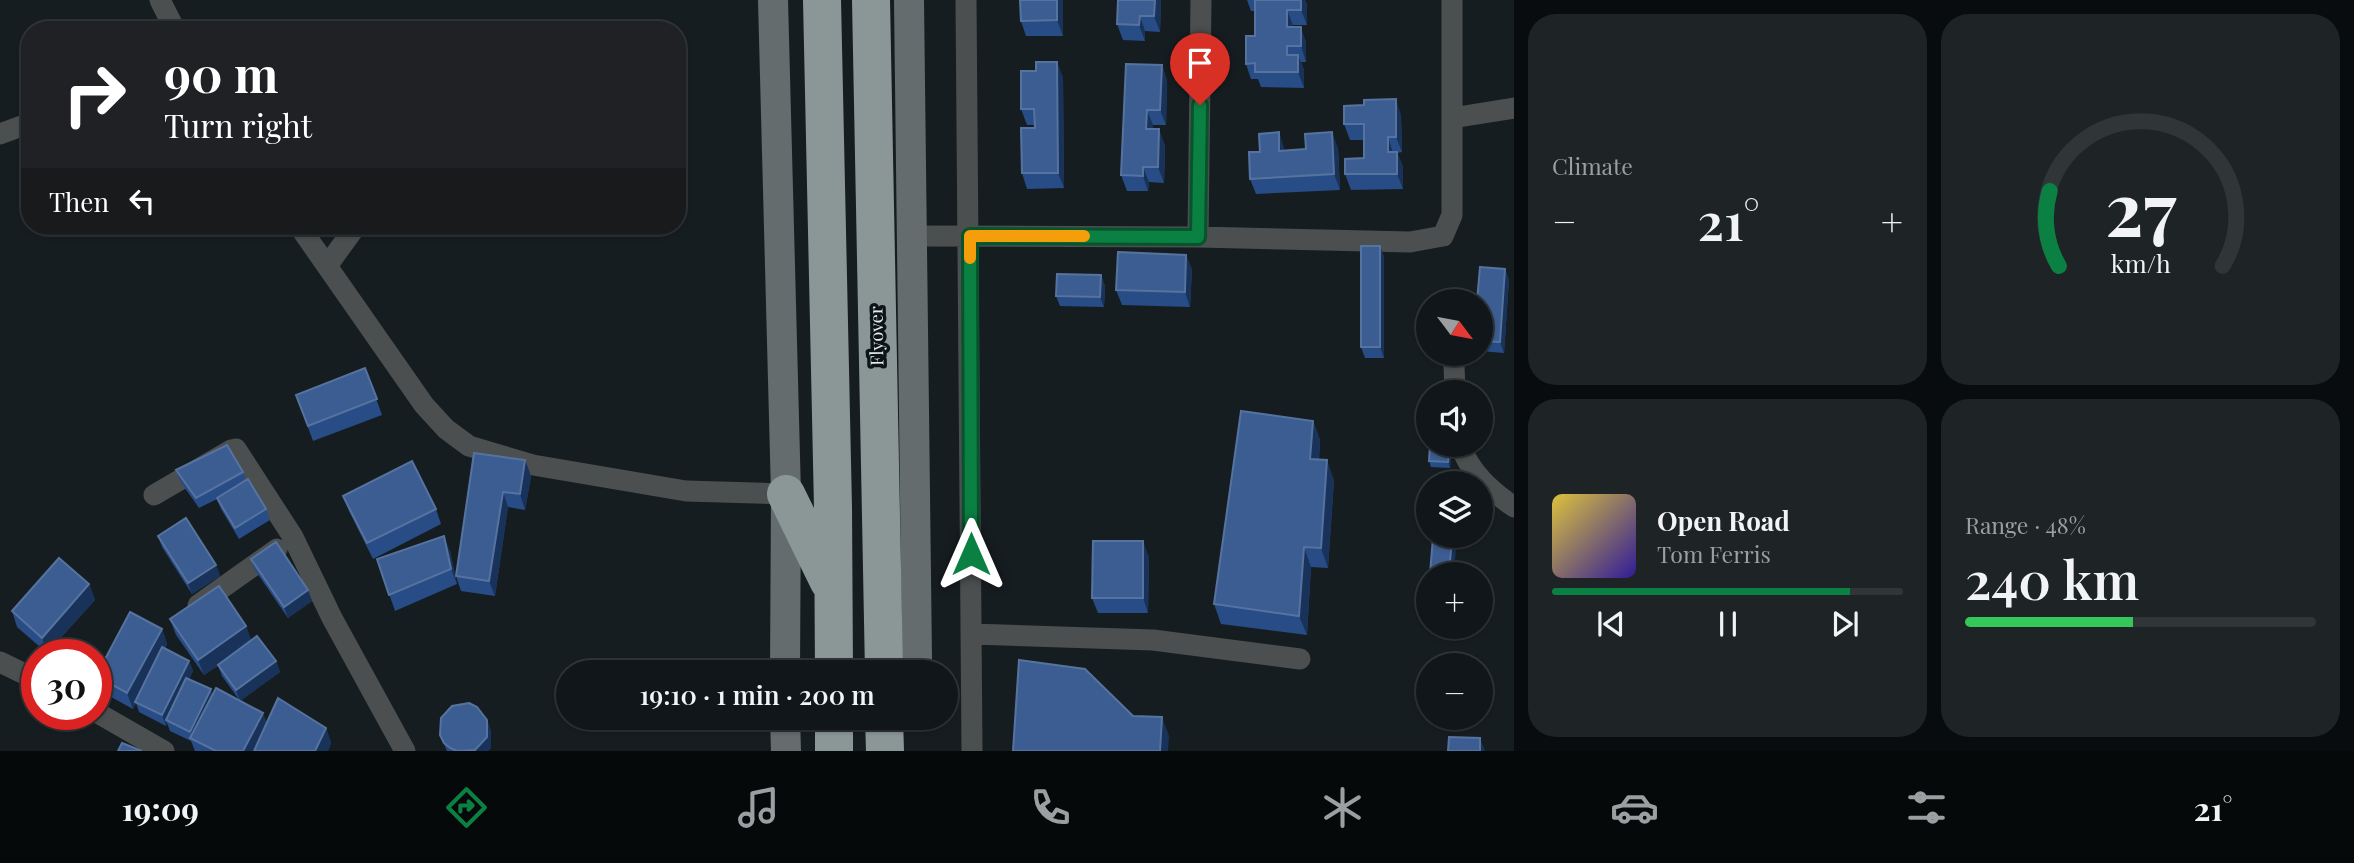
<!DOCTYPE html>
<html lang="en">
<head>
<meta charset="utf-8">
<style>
	:root { --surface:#101619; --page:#1e2326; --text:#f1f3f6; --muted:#9c9fa2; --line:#303538; --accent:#0b8043 }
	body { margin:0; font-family:"Playfair Display",serif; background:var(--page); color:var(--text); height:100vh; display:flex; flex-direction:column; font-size:26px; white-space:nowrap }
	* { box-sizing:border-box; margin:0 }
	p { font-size:23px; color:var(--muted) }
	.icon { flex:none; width:38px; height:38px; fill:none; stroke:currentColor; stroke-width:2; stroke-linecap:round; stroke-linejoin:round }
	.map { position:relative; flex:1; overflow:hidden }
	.sheet { display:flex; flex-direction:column; gap:14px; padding:14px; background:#090c0e; width:840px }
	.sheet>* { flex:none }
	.guide { position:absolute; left:21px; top:21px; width:665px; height:214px; border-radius:28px; box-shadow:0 2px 5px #0004,0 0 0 2px var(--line); background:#202124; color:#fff; overflow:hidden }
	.needle { width:46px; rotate:122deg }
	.buttons { position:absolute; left:1416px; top:289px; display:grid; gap:14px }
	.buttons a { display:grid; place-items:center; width:77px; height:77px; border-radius:50%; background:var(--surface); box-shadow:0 2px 5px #0004,0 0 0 2px var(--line); font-size:35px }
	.speed { position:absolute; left:21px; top:639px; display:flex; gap:14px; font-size:35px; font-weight:700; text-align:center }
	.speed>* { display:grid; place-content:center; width:91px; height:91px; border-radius:50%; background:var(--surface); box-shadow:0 2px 5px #0004,0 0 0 2px var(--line); line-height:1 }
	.speed .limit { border:10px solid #d22; background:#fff; color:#111 }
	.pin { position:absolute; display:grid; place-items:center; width:60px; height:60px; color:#fff; margin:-72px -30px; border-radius:50% 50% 50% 0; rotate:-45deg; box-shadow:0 0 7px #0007 }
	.pin .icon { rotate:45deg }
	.me { position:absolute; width:77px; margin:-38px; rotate:0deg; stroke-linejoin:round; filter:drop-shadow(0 0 5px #0008) }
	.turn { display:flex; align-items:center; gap:24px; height:147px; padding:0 28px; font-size:32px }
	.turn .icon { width:91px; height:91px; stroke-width:2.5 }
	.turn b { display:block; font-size:49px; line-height:60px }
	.then { display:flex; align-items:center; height:66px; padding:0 28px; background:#0003; gap:14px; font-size:26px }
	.big { font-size:52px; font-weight:600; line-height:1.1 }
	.sheet .card { flex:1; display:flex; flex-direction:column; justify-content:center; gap:10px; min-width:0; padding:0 24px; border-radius:28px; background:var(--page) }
	.sheet .dial { align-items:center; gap:0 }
	.dial svg { height:182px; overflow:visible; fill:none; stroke:var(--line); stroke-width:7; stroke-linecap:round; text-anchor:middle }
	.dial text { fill:var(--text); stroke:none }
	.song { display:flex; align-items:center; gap:21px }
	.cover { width:84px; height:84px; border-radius:10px; background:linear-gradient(135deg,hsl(50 70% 55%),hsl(250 70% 35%)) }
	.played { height:7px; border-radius:4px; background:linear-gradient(90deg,var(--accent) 85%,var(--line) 85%) }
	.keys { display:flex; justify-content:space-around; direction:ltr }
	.heat { display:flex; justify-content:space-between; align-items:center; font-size:38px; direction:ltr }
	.charge { height:10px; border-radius:5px; background:linear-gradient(90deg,#34c759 48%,var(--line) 0) }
	.sheet .tiles { flex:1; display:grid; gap:14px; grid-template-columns:repeat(2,1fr) }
	.trip { position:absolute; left:556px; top:660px; width:402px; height:70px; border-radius:35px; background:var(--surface); box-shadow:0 2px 5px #0004,0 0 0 2px var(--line); font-weight:600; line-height:70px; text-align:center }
	.menu { display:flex; height:112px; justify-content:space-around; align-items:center; background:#06090a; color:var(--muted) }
	.menu .icon { width:49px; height:49px }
	.menu .selected { color:var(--accent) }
	.menu b { font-size:32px; color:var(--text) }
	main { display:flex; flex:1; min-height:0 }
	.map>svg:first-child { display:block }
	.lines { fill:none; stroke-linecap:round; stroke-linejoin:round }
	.street { stroke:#4b4f50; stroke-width:21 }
	.secondary { stroke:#656c6d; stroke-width:30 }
	.highway { stroke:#8b9797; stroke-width:38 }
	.wall { fill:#274c86 }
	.shaded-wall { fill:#183259 }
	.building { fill:#3c5d91; stroke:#5673a0; stroke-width:2 }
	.route-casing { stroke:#07532c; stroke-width:18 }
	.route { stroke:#0b8043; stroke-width:12 }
	.slow { stroke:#f59e0b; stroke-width:12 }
	.labels { text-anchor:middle; stroke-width:7; stroke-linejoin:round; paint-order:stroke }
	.street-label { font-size:18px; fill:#e6ebee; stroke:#0d1418 }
</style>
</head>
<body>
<main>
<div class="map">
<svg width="1514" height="751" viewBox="0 0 1514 751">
	<rect width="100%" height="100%" fill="#161d21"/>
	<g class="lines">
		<path class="street" d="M160 0 175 30
			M966 0 972 751
			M1452 118 1514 108
			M0 134 30 123
			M299 226 424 405 446 429 469 446 533 465 686 491 786 494
			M912 236 1198 237 1410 242 1443 236 1452 215V0
			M1198 237 1201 0
			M327 266 356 226
			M1454 365 1455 392
			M1460 444C1469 472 1491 491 1514 507
			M154 495 231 450 236 449 293 537 332 618 405 751
			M198 605 277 549
			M971 634 1153 640 1300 659
			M0 662 37 680
			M96 712 164 751"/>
		<path class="secondary" d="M773 0 786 494 785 672
			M909 0 917 659 912 672
			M785 718 786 751"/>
		<path class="highway" d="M822 0 833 508 834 672
			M871 0 884 672
			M786 494 829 582
			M884 718 885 751
			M834 751V718"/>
	</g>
	<path class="wall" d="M1020 0H1063V36H1026L1021 21Z
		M1118 0H1161L1160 32 1145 31V41L1123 40 1117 24Z
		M1247 0H1305L1307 5V25H1293V27L1306 42V62H1301L1304 70V88L1261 87 1258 79H1251L1246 64 1255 36V11H1251Z
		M1162 65 1167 81 1166 125H1153L1152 129 1165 145 1164 183 1149 182 1148 191H1127L1121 175Z
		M1063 77 1064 188 1027 189 1022 173 1035 128V125H1027L1021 109Z
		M1401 115 1402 152 1397 153 1403 167V189L1351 190 1345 174 1364 158V140H1350L1344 124Z
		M1279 132 1284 150 1338 148 1340 190 1256 194 1250 179 1260 152Z
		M1380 246 1384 257V358H1365L1361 347Z
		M1186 255 1192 270 1190 307 1122 305 1116 290Z
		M1505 269 1509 280 1504 353 1480 351V301Z
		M1101 275 1105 286 1104 307 1060 306 1056 296Z
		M365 368 382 415 313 441 296 395Z
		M1313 421 1320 440 1319 460 1334 480 1328 568 1311 567 1307 635 1221 624 1214 604Z
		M1430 444H1452L1450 468 1431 467 1429 461Z
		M474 453 525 460 531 476 525 510 508 507 495 596 461 591 456 576Z
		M176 470 243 472 246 481 266 509 270 520 239 539 221 509 217 499 199 508 180 481Z
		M343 496 436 509 441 524 373 559 349 511Z
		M158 536 216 565 220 576 192 594 162 547Z
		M450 551 457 584 395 611 377 559Z
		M1149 557 1148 613H1098L1092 598Z
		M251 559 312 601 288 618 255 570Z
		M89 584 95 600 47 653 17 627 12 611Z
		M170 619 246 626 251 640 276 661 280 672 240 701 222 676 218 665H219L204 675 176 635Z
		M162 629 167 644 165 649 189 661 193 671 189 679 213 695 267 723 326 728 331 743 328 751H195L191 741 170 731 167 723 166 726 139 712 136 703 133 709 102 692 96 676Z
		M487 720 491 731V748L488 751H447L440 735Z"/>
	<path class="shaded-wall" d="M1057 0H1063V36L1057 20Z
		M1155 0H1161L1160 32 1154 16Z
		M1301 0H1305L1307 5V25L1301 10Z
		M1287 10 1293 25V42L1287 27Z
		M1140 16 1145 31V41L1139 25Z
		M1301 27 1306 42V62L1301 46Z
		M1298 55 1304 70V88L1298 72Z
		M1057 62 1063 77 1064 188 1058 173Z
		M1162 65 1167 81 1166 125 1160 110Z
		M1396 99 1401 115 1402 152 1396 137Z
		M1147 110 1153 125 1152 144 1146 129Z
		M1159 129 1165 145 1164 183 1158 167Z
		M1279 132 1284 148 1285 166 1279 151Z
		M1332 132 1338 148 1340 190 1334 174Z
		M1388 137 1393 153 1388 152Z
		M1397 152 1403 167V189L1397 174Z
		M1143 167 1149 182 1148 191 1143 176Z
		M1380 246 1384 257V358L1380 347Z
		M1186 255 1192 270 1190 307 1185 292Z
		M1505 269 1509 280 1504 353 1500 342Z
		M1101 275 1105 286 1104 307 1100 297Z
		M1313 421 1320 440 1317 479 1310 459Z
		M1450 444H1452L1450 468 1448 462Z
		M525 460 531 476 525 510 520 494Z
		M1327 460 1334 480 1328 568 1321 548Z
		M503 492 508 507 495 596 489 581Z
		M444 536 450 551 457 584 451 569Z
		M1452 538 1456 549 1454 574H1449Z
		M1143 541 1149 557 1148 613 1143 598Z
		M1304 547 1311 567 1307 635 1299 616Z
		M216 565 220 576 192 594 188 583Z
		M89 584 95 600 47 653 42 638Z
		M308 590 312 601 288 618 284 607Z
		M246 626 252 642 204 675 198 660Z
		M162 629 167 644 133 709 127 693Z
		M189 661 193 671 168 721 166 720 167 723 166 726 162 715Z
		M276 661 280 672 240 701 236 690Z
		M211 689 214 699 193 739 190 732Z
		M263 713 269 728 257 751H243Z
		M1162 717 1169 736 1168 751H1160Z
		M487 720 491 731V748L488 751H476L475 750Z
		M326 728 331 743 328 751H315Z
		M1480 738 1485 751H1480Z"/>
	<path class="building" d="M1020 0H1057V20L1021 21Z
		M1118 0H1155L1154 16H1140L1139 25 1117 24Z
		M1255 0H1301V10H1287V27H1301V46H1287V55H1298V72H1255V63L1246 64V36H1255Z
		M1036 62H1057L1058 173H1022L1021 128H1035L1034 109H1021V71H1036Z
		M1126 64 1162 65 1160 110H1147L1146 129H1159L1158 167H1143V176L1121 175Z
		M1396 99V137H1388V152H1397V174H1345V159L1364 158V124H1344V106L1364 105V100Z
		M1279 132V151L1306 149 1305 134 1332 132 1334 174 1250 179 1249 152H1260L1259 134Z
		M1361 246H1380V347H1361Z
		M1118 252 1186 255 1185 292 1116 290Z
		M1480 267 1505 269 1500 342 1480 341V301H1477Z
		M1057 274 1101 275 1100 297 1056 296Z
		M365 368 377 399 308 426 296 395Z
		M1241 411 1313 421 1310 459 1327 460 1321 548 1304 547 1299 616 1214 604Z
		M1430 444H1450L1448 462 1429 461Z
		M227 445 243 472 196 498 176 470Z
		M474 453 525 460 520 494 503 492 489 581 456 576Z
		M412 461 436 509 367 543 343 496Z
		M248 479 266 509 235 528 217 498Z
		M186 518 216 565 188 583 158 536Z
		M444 536 451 569 389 595 377 559Z
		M1433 537 1452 538 1449 574H1430Z
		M1093 541H1143V598H1092Z
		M276 542 308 590 284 607 251 559Z
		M59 558 89 584 42 638 12 611Z
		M219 586 246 626 198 660 170 619Z
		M130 612 162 629 127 693 96 676Z
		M257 636 276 661 236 690 218 665Z
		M162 647 189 661 162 715 135 702Z
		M1019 660 1085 669 1133 716 1162 717 1160 751H1013Z
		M186 678 211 689 190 732 166 720Z
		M216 688 263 713 243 751H216L190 738Z
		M278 698 326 728 315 751H254Z
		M469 703 477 707 487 720V737L475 750 457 751 450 748 444 743 440 735 441 718 452 706Z
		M1449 737 1480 738V751H1448Z
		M122 743 142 751H118Z"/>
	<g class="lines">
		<g class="route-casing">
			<path id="route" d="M971 554 970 236 1198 237 1200 105"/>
		</g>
		<use href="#route" class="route"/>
		<path class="slow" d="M970 258V236H1084"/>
	</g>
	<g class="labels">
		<g class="street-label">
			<text transform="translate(877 336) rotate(-91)" y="6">Flyover</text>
		</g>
	</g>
</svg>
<div class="buttons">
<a><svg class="needle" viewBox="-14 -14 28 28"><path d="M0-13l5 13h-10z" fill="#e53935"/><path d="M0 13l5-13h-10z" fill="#9c9fa2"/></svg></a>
<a><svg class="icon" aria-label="sound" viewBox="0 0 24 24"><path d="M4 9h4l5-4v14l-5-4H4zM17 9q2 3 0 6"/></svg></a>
<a><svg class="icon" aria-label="layers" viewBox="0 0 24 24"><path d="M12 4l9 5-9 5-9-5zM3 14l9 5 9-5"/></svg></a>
<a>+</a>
<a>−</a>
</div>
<div class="speed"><div class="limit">30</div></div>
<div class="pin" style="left:1200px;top:105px;background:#d93025"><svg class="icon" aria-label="arrive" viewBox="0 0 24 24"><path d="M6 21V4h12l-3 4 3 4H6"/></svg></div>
<svg class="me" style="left:971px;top:554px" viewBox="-20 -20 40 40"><path d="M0-17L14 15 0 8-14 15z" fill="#0b8043" stroke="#fff" stroke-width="4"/></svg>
<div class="trip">19:10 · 1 min · 200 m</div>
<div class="guide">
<div class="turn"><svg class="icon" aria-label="right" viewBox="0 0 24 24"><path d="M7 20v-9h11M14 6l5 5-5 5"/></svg><div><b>90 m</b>Turn right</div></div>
<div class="then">Then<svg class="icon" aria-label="left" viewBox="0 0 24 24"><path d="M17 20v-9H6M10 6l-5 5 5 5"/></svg></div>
</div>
</div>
<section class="sheet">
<div class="tiles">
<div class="card"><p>Climate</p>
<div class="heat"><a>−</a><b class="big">21°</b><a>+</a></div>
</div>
<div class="card dial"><svg viewBox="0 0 100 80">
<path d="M14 69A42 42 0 1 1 86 69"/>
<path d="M14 69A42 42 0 0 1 10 36" stroke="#0b8043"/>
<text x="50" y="56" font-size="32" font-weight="700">27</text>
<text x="50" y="72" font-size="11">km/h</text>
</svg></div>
<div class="card">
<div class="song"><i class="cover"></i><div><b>Open Road</b><p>Tom Ferris</p></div></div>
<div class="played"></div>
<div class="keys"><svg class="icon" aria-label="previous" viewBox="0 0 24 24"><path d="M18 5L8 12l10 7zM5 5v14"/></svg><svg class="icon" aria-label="pause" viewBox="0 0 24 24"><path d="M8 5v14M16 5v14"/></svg><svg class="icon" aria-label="next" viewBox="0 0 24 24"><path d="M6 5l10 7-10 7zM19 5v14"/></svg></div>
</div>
<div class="card"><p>Range · 48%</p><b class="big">240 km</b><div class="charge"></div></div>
</div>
</section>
</main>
<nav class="menu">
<b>19:09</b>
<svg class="icon selected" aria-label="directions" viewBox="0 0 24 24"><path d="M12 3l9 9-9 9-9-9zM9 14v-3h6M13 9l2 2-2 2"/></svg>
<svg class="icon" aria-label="music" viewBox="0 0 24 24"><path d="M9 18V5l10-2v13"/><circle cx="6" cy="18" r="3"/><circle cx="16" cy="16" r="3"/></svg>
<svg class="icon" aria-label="phone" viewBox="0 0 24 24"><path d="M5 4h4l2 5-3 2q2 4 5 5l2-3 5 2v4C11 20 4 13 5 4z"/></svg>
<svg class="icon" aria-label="climate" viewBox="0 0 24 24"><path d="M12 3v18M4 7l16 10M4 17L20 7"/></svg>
<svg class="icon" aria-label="car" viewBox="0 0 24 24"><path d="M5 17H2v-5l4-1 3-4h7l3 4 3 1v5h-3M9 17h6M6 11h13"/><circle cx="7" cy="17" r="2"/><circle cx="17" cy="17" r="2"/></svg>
<svg class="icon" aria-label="filters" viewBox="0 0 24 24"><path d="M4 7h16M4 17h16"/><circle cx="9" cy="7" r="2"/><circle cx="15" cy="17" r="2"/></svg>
<b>21°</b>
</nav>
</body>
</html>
